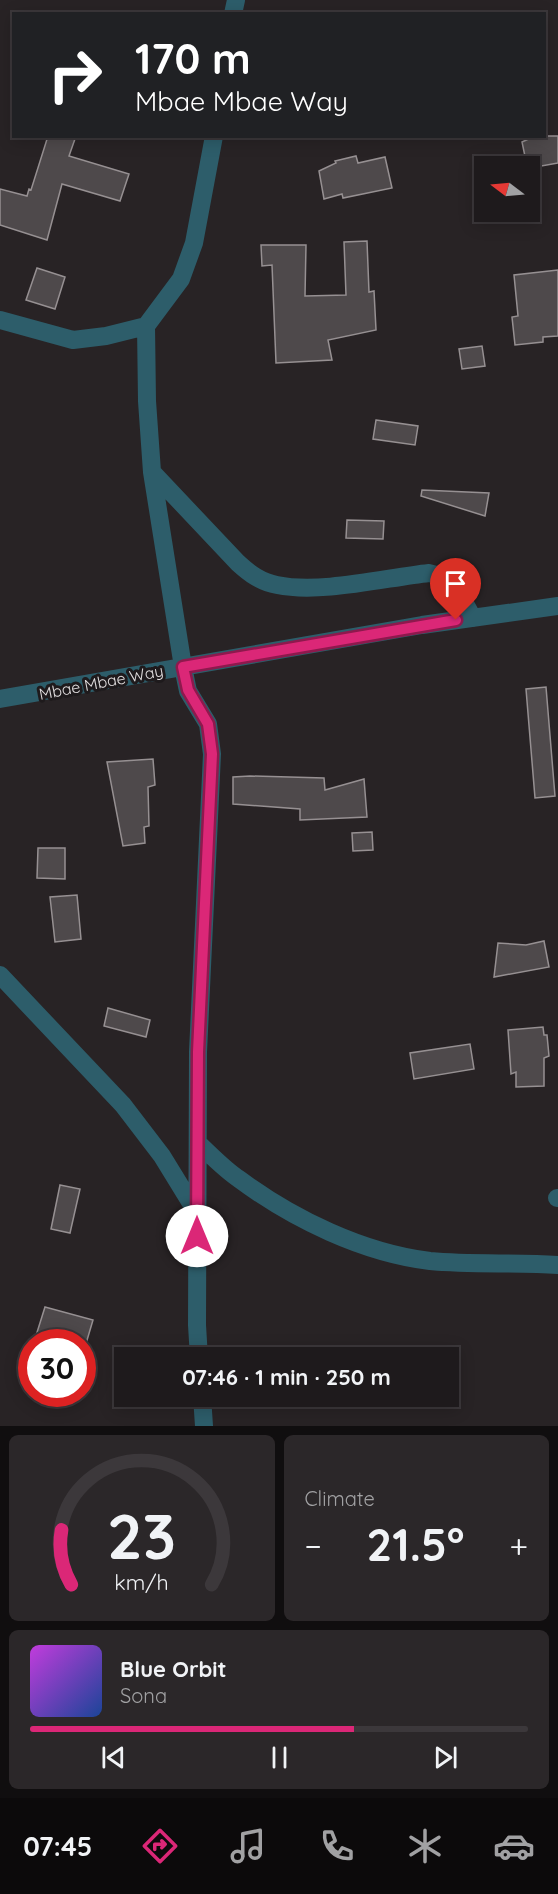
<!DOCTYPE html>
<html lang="en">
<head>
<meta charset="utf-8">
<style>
	:root { --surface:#1e1a1c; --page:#2b2729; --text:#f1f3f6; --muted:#a1a1a3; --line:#3c383b; --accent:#db2777 }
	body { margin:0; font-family:Quicksand,sans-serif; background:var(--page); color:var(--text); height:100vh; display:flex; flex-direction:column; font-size:22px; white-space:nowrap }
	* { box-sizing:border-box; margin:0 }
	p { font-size:20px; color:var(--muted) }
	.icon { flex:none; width:33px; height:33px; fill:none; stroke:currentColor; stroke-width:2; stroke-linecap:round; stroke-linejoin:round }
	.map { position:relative; height:1426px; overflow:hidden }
	.details { display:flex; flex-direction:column; gap:9px; padding:9px; background:#100e0f; flex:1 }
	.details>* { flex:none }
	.guide { position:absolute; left:12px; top:12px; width:534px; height:126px; border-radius:0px; box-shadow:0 3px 15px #0003,0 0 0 2px var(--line); background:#202124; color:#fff; overflow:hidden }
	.needle { width:39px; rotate:286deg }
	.buttons { position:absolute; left:474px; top:156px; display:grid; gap:12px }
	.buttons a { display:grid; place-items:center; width:66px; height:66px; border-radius:0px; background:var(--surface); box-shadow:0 3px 15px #0003,0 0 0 2px var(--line); font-size:30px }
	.speed { position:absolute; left:18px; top:1329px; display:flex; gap:12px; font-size:30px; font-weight:700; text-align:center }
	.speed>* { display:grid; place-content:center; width:78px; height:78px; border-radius:50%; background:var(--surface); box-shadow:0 3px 15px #0003,0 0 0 2px var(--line); line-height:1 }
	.speed .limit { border:9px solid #d22; background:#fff; color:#111 }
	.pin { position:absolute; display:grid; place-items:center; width:51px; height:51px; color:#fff; margin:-62px -26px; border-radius:50% 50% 50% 0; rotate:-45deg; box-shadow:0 0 6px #0007 }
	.pin .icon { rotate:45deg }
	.me { position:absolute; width:66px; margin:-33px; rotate:0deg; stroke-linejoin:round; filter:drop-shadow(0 0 4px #0008) }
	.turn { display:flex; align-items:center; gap:21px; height:126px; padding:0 24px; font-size:27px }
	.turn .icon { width:78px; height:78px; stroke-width:2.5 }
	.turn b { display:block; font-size:42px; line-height:51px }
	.big { font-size:45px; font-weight:800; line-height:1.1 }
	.details .card { flex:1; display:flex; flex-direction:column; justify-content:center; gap:9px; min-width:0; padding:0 21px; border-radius:9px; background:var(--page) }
	.details .dial { align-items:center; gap:0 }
	.dial svg { height:156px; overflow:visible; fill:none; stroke:var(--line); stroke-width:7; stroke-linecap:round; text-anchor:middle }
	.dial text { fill:var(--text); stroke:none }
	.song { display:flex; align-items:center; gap:18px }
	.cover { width:72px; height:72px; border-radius:9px; background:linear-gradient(135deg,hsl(290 70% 55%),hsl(220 70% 35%)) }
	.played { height:6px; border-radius:3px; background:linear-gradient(90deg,var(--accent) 65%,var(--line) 65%) }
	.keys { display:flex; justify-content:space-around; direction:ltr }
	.heat { display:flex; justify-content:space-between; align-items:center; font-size:33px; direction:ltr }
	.details .tiles { flex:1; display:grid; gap:9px; grid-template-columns:1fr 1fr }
	.card:last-child { grid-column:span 2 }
	.trip { position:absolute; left:114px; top:1347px; width:345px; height:60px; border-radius:0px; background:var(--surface); box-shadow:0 3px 15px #0003,0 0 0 2px var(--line); font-weight:800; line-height:60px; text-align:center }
	.tabs { display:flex; height:96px; justify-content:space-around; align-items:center; background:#0c0a0b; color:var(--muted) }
	.tabs .icon { width:42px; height:42px }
	.tabs .current { color:var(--accent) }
	.tabs b { font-size:27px; color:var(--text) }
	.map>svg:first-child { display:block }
	.building { fill:#4e494b; stroke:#969092; stroke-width:1.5 }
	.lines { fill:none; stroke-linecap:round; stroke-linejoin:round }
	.minor { stroke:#2d5d6a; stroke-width:18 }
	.route-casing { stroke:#8e194d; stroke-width:15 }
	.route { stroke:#db2777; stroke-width:10 }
	.labels { text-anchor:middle; stroke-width:6; stroke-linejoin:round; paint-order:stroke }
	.street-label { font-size:16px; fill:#e2dfe0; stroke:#1e1a1c }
</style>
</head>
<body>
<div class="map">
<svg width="558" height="1426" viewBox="0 0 558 1426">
	<rect width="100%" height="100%" fill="#282325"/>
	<path class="building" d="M48 136H76L69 156 129 174 120 201 62 184 47 240 0 225V189L27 196 29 189 31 190Z
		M535 136H558V163L530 168 527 166 522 142Z
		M356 156 358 163 385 157 392 188 343 198 342 194 324 199 319 171 336 163 335 161Z
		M367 241 369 292 374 291 376 330 328 340 332 360 276 363 272 265 262 266 261 245H306L305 296 346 295 344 242Z
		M37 268 65 277 55 309 26 300Z
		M558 270V336L543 337V342L515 345 512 317 518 316 514 275Z
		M482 346 485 366 462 369 459 349Z
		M376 420 418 426 415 445 373 439Z
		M422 490 489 493 485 516 421 496Z
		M347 520 384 521 383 539 346 538Z
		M546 687 555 796 535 798 526 689Z
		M153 759 155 785 148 787 149 826 144 827 145 843 123 846 107 762Z
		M250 776 324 778 325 790 364 779 367 817 300 820V809L233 804V777Z
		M372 832 373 850 353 851 352 833Z
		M38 848H65V879L37 878Z
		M77 895 81 939 55 942 50 897Z
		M544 941 549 967 494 977 498 943 526 945Z
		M108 1008 150 1020 146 1037 104 1026Z
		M543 1027 544 1035H547L549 1056 544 1058V1086L516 1087V1072L511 1074 508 1030Z
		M470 1044 474 1069 414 1079 410 1053Z
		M60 1185 80 1189 70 1233 51 1229Z
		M45 1307 93 1320 85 1347H82V1342H34Z"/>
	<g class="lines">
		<path class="minor" d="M233 14 236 0
			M0 320 73 340 106 336 146 326
			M152 472 238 563C250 574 261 582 277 585 320 594 384 578 429 573 456 578 460 596 473 618
			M0 699 422 625 558 606
			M0 975 123 1105 162 1156 197 1213
			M198 1143C211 1155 224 1169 239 1179 293 1219 363 1253 430 1261 472 1265 516 1262 558 1265
			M557 1198H558
			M199 1358 197 1325 198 1052 212 754 208 724 188 691 183 667 152 472 147 401 146 326 181 279 194 243 214 136
			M202 1396 204 1426"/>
	</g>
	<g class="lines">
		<g class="route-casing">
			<path id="route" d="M197 1236 198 1052 212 754 208 724 188 690 183 667 456 620"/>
		</g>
		<use href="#route" class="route"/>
	</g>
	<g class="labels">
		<g class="street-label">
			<text transform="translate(101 682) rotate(-11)" y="6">Mbae Mbae Way</text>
		</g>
	</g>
</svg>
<div class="buttons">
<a><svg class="needle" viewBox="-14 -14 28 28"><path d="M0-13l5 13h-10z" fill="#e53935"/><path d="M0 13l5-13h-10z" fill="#a1a1a3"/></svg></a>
</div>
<div class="speed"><div class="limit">30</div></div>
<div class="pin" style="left:456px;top:620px;background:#d93025"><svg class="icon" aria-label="arrive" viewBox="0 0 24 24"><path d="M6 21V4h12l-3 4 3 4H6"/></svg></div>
<svg class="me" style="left:197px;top:1236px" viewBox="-20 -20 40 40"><circle r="19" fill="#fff"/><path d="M0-13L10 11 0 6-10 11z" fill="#db2777"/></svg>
<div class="trip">07:46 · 1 min · 250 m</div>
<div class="guide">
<div class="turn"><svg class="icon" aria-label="right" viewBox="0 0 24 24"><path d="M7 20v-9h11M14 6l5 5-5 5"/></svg><div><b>170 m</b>Mbae Mbae Way</div></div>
</div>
</div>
<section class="details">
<div class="tiles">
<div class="card dial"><svg viewBox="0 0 100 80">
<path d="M14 69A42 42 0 1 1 86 69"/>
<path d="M14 69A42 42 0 0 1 9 41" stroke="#db2777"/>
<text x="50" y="56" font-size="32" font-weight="700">23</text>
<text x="50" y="72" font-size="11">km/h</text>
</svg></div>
<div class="card"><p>Climate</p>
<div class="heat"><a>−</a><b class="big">21.5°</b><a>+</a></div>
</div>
<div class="card">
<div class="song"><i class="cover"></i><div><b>Blue Orbit</b><p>Sona</p></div></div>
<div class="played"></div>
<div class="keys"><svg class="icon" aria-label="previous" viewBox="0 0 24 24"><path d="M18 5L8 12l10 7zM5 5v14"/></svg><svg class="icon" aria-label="pause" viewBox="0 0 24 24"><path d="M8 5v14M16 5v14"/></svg><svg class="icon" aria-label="next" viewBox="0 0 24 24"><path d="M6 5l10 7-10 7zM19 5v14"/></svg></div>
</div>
</div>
</section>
<nav class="tabs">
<b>07:45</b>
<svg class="icon current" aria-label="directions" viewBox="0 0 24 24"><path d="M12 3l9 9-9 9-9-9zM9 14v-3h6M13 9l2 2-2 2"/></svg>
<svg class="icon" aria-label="music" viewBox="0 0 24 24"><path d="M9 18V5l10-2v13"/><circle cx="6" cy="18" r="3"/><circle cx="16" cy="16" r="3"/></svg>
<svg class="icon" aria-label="phone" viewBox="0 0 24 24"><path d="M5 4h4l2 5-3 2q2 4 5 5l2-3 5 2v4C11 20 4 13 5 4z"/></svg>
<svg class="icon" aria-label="climate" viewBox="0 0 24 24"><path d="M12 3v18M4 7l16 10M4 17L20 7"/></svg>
<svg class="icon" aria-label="car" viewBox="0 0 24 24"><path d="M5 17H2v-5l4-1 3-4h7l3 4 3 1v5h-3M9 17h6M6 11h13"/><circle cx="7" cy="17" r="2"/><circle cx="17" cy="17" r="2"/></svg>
</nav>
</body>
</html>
